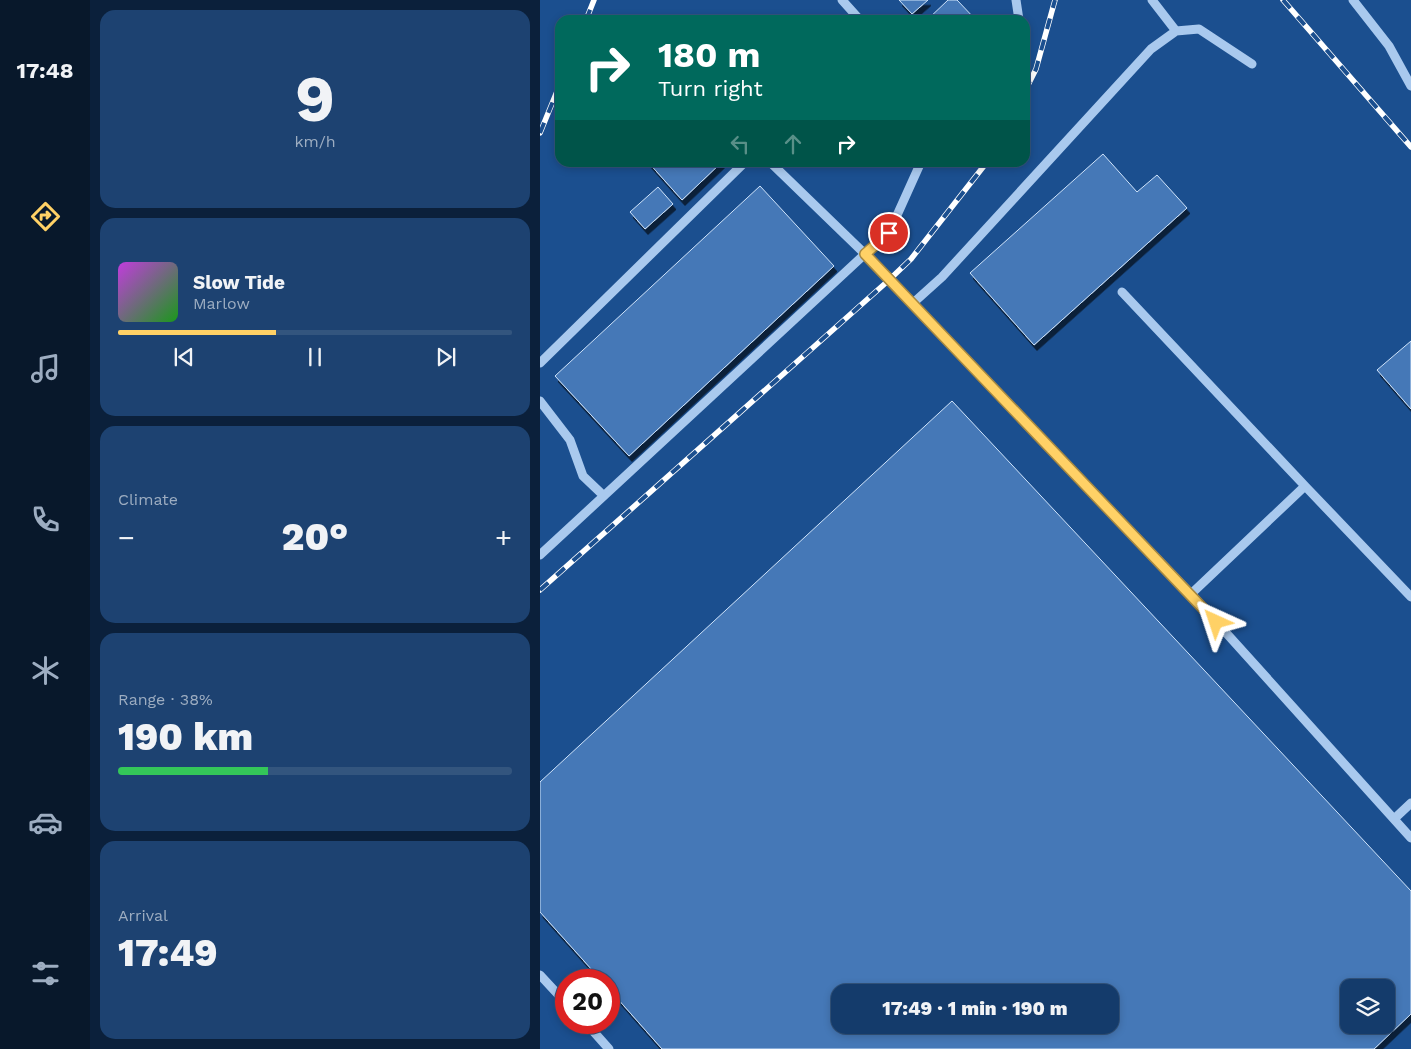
<!DOCTYPE html>
<html lang="en">
<head>
<meta charset="utf-8">
<style>
	:root { --surface:#143b6b; --page:#1d4271; --text:#f1f3f6; --muted:#9dadc1; --line:#33557e; --accent:#ffd166 }
	body { margin:0; font-family:"Work Sans",sans-serif; background:var(--page); color:var(--text); height:100vh; display:flex; flex-direction:column; font-size:19px; white-space:nowrap }
	* { box-sizing:border-box; margin:0 }
	p { font-size:16px; color:var(--muted) }
	.icon { flex:none; width:28px; height:28px; fill:none; stroke:currentColor; stroke-width:2; stroke-linecap:round; stroke-linejoin:round }
	.map { position:relative; flex:1; overflow:hidden }
	.panel { display:flex; flex-direction:column; gap:10px; padding:10px; background:#0b203b; width:450px }
	.panel>* { flex:none }
	.hud { position:absolute; left:15px; top:15px; width:475px; height:152px; border-radius:15px; box-shadow:0 2px 8px #0003,0 0 0 1px var(--line); background:#00695c; color:#fff; overflow:hidden }
	.tools { position:absolute; left:800px; top:979px; display:grid; gap:10px }
	.tools a { display:grid; place-items:center; width:55px; height:55px; border-radius:10px; background:var(--surface); box-shadow:0 2px 8px #0003,0 0 0 1px var(--line); font-size:25px }
	.speed { position:absolute; left:15px; top:969px; display:flex; gap:10px; font-size:25px; font-weight:700; text-align:center }
	.speed>* { display:grid; place-content:center; width:65px; height:65px; border-radius:50%; background:var(--surface); box-shadow:0 2px 8px #0003,0 0 0 1px var(--line); line-height:1 }
	.speed .limit { border:8px solid #d22; background:#fff; color:#111 }
	.pin { position:absolute; display:grid; place-items:center; width:42px; height:42px; color:#fff; margin:-21px; border:2px solid #fff; border-radius:50%; box-shadow:0 1px 5px #0007 }
	.me { position:absolute; width:55px; margin:-28px; rotate:318deg; stroke-linejoin:round; filter:drop-shadow(0 0 4px #0008) }
	.turn { display:flex; align-items:center; gap:18px; height:105px; padding:0 20px; font-size:22px }
	.turn .icon { width:65px; height:65px; stroke-width:2.5 }
	.turn b { display:block; font-size:35px; line-height:42px }
	.lanes { display:flex; align-items:center; height:48px; padding:0 20px; background:#0003; justify-content:center; gap:25px; direction:ltr }
	.lanes .off { opacity:.35 }
	.big { font-size:38px; font-weight:800; line-height:1.1 }
	.panel .widget { flex:1; display:flex; flex-direction:column; justify-content:center; gap:8px; min-width:0; padding:0 18px; border-radius:15px; background:var(--page) }
	.panel .dial { align-items:center; gap:0 }
	.dial b { font-size:65px; line-height:1 }
	.song { display:flex; align-items:center; gap:15px }
	.cover { width:60px; height:60px; border-radius:8px; background:linear-gradient(135deg,hsl(290 70% 55%),hsl(120 70% 35%)) }
	.played { height:5px; border-radius:2px; background:linear-gradient(90deg,var(--accent) 40%,var(--line) 40%) }
	.keys { display:flex; justify-content:space-around; direction:ltr }
	.heat { display:flex; justify-content:space-between; align-items:center; font-size:28px; direction:ltr }
	.charge { height:8px; border-radius:4px; background:linear-gradient(90deg,#34c759 38%,var(--line) 0) }
	.trip { position:absolute; left:291px; top:984px; width:288px; height:50px; border-radius:15px; background:var(--surface); box-shadow:0 2px 8px #0003,0 0 0 1px var(--line); font-weight:800; line-height:50px; text-align:center }
	main { display:flex; flex:1; min-height:0 }
	.tabs { display:flex; flex-direction:column; width:90px; justify-content:space-around; align-items:center; background:#08182b; color:var(--muted) }
	.tabs .icon { width:35px; height:35px }
	.tabs .current { color:var(--accent) }
	.tabs b { font-size:22px; color:var(--text) }
	.map>svg:first-child { display:block }
	.building { fill:#4478b7; stroke:#cfe3fa; fill-rule:evenodd; filter:url(#shadow) }
	.lines { fill:none; stroke-linecap:round; stroke-linejoin:round }
	.minor { stroke:#a9c9ee; stroke-width:9 }
	.rail-casing { stroke:#fff; stroke-width:5.5 }
	.rail { stroke:#1b4f8f; stroke-width:4; stroke-dasharray:11; stroke-linecap:butt }
	.route-casing { stroke:#a68842; stroke-width:12 }
	.route { stroke:#ffd166; stroke-width:9 }
</style>
</head>
<body>
<main>
<nav class="tabs">
<b>17:48</b>
<svg class="icon current" aria-label="directions" viewBox="0 0 24 24"><path d="M12 3l9 9-9 9-9-9zM9 14v-3h6M13 9l2 2-2 2"/></svg>
<svg class="icon" aria-label="music" viewBox="0 0 24 24"><path d="M9 18V5l10-2v13"/><circle cx="6" cy="18" r="3"/><circle cx="16" cy="16" r="3"/></svg>
<svg class="icon" aria-label="phone" viewBox="0 0 24 24"><path d="M5 4h4l2 5-3 2q2 4 5 5l2-3 5 2v4C11 20 4 13 5 4z"/></svg>
<svg class="icon" aria-label="climate" viewBox="0 0 24 24"><path d="M12 3v18M4 7l16 10M4 17L20 7"/></svg>
<svg class="icon" aria-label="car" viewBox="0 0 24 24"><path d="M5 17H2v-5l4-1 3-4h7l3 4 3 1v5h-3M9 17h6M6 11h13"/><circle cx="7" cy="17" r="2"/><circle cx="17" cy="17" r="2"/></svg>
<svg class="icon" aria-label="filters" viewBox="0 0 24 24"><path d="M4 7h16M4 17h16"/><circle cx="9" cy="7" r="2"/><circle cx="15" cy="17" r="2"/></svg>
</nav>
<section class="panel">
<div class="widget dial"><b>9</b><p>km/h</p></div>
<div class="widget">
<div class="song"><i class="cover"></i><div><b>Slow Tide</b><p>Marlow</p></div></div>
<div class="played"></div>
<div class="keys"><svg class="icon" aria-label="previous" viewBox="0 0 24 24"><path d="M18 5L8 12l10 7zM5 5v14"/></svg><svg class="icon" aria-label="pause" viewBox="0 0 24 24"><path d="M8 5v14M16 5v14"/></svg><svg class="icon" aria-label="next" viewBox="0 0 24 24"><path d="M6 5l10 7-10 7zM19 5v14"/></svg></div>
</div>
<div class="widget"><p>Climate</p>
<div class="heat"><a>−</a><b class="big">20°</b><a>+</a></div>
</div>
<div class="widget"><p>Range · 38%</p><b class="big">190 km</b><div class="charge"></div></div>
<div class="widget"><p>Arrival</p><b class="big">17:49</b></div>
</section>
<div class="map">
<svg width="871" height="1049" viewBox="0 0 871 1049">
	<defs>
		<filter id="shadow"><feDropShadow dx="3" dy="5.5" stdDeviation="0" flood-color="#0009"/></filter>
	</defs>
	<rect width="100%" height="100%" fill="#1b4f8f"/>
	<path class="building" d="M359 0H388L372 14Z
		M408 0H417L436 20H387Z
		M563 154 597 192 617 175 647 208 494 345 430 273Z
		M108 162H182L142 200Z
		M220 186 294 266 89 456 15 376Z
		M118 187 133 204 105 229 90 212Z
		M871 341V409L837 370Z
		M412 401 871 891V1014L834 1049H122L69 989V980H61L0 912V782ZM809 988H846V1025H809ZM300 992H570V1025H300Z"/>
	<g class="lines">
		<path class="minor" d="M302 0 320 20
			M476 0 479 20
			M612 0 636 31
			M813 0 849 46 871 86
			M381 162 349 233 325 254 651 594 871 838
			M582 292 765 486 651 594
			M372 304 402 277 611 49 636 31 659 29 712 64
			M0 363 205 162
			M0 401 30 440 43 476 64 496
			M765 486 871 597
			M0 555 325 254 230 162
			M854 819 871 803
			M0 975 26 1003
			M45 1022 69 1049"/>
		<g class="rail-casing">
			<path id="rail" d="M743 0 871 147
				M46 20 54 0
				M485 91 496 69 515 0
				M0 133 20 84
				M0 590 349 280 371 259 447 162"/>
		</g>
		<use href="#rail" class="rail"/>
	</g>
	<g class="lines">
		<g class="route-casing">
			<path id="route" d="M349 233 325 254 676 622"/>
		</g>
		<use href="#route" class="route"/>
	</g>
</svg>
<div class="tools">
<a><svg class="icon" aria-label="layers" viewBox="0 0 24 24"><path d="M12 4l9 5-9 5-9-5zM3 14l9 5 9-5"/></svg></a>
</div>
<div class="speed"><div class="limit">20</div></div>
<div class="pin" style="left:349px;top:233px;background:#d93025"><svg class="icon" aria-label="arrive" viewBox="0 0 24 24"><path d="M6 21V4h12l-3 4 3 4H6"/></svg></div>
<svg class="me" style="left:676px;top:622px" viewBox="-20 -20 40 40"><path d="M0-17L14 15 0 8-14 15z" fill="#ffd166" stroke="#fff" stroke-width="4"/></svg>
<div class="trip">17:49 · 1 min · 190 m</div>
<div class="hud">
<div class="turn"><svg class="icon" aria-label="right" viewBox="0 0 24 24"><path d="M7 20v-9h11M14 6l5 5-5 5"/></svg><div><b>180 m</b>Turn right</div></div>
<div class="lanes"><svg class="icon off" aria-label="left" viewBox="0 0 24 24"><path d="M17 20v-9H6M10 6l-5 5 5 5"/></svg><svg class="icon off" aria-label="ahead" viewBox="0 0 24 24"><path d="M12 20V5M6 11l6-6 6 6"/></svg><svg class="icon" aria-label="right" viewBox="0 0 24 24"><path d="M7 20v-9h11M14 6l5 5-5 5"/></svg></div>
</div>
</div>
</main>
</body>
</html>
